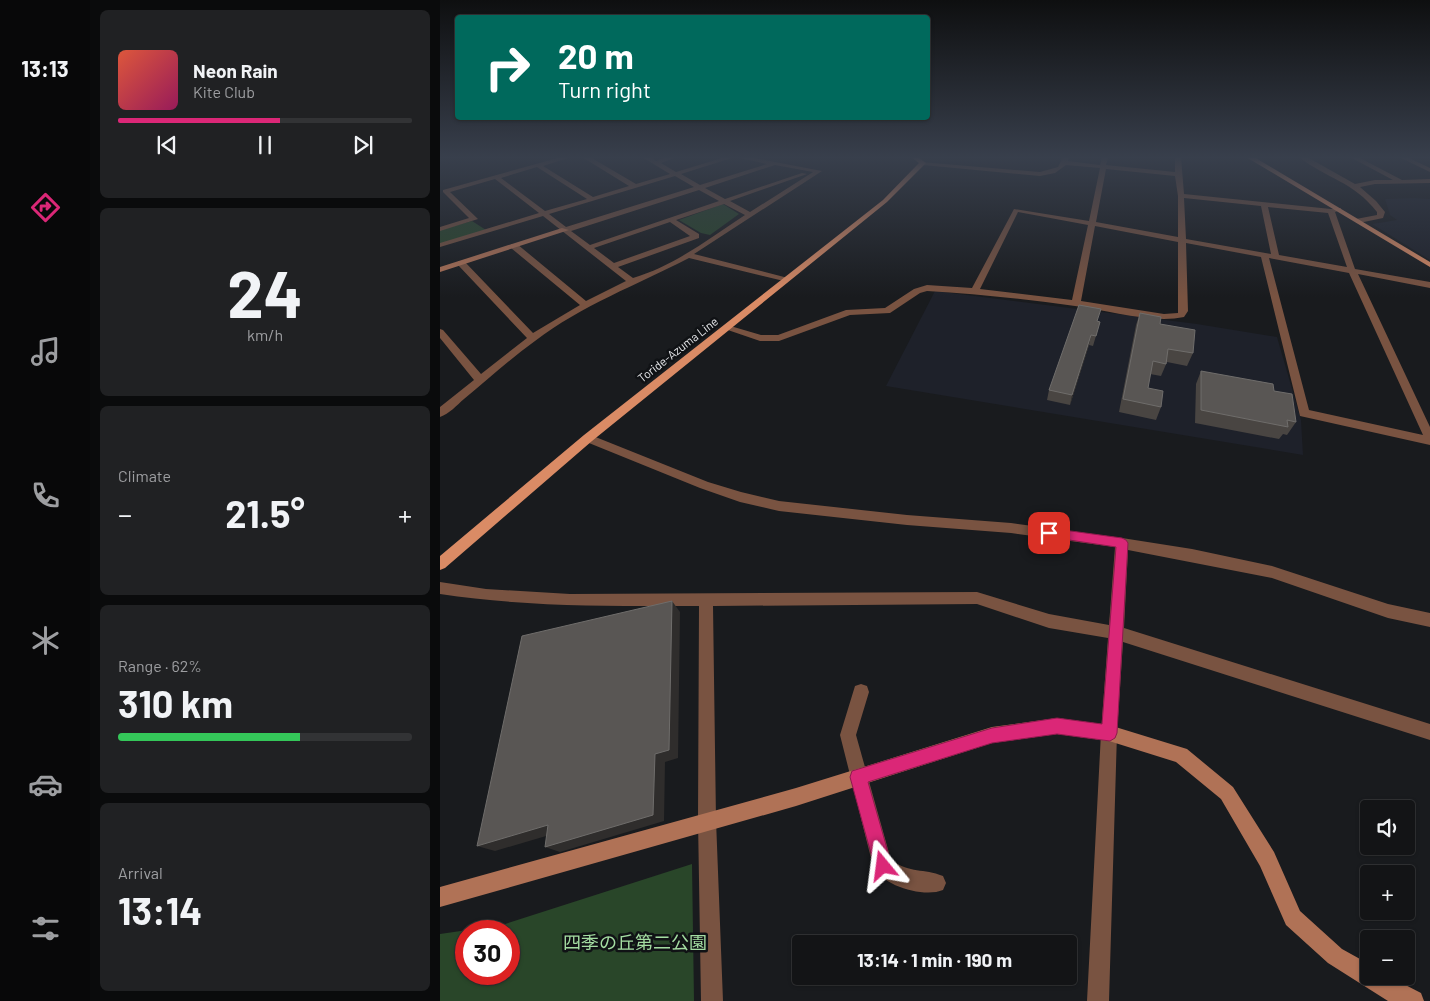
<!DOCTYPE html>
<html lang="en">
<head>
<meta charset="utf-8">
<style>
	:root { --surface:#131416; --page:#202123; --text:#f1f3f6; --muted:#9d9ea1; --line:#323335; --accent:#db2777 }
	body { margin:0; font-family:Barlow,"Noto Sans JP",sans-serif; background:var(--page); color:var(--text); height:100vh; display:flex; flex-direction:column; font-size:19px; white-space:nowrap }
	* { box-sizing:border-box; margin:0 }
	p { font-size:16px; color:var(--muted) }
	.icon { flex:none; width:28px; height:28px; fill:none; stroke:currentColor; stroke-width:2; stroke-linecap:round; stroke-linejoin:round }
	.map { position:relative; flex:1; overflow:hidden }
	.details { display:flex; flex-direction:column; gap:10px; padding:10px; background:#0a0b0c; width:350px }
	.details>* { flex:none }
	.guide { position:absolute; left:15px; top:15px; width:475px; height:105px; border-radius:5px; box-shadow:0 1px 4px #0004,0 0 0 1px var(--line); background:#00695c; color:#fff; overflow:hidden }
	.tools { position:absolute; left:920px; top:800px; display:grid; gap:10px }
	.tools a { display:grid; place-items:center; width:55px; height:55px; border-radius:5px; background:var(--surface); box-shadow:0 1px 4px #0004,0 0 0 1px var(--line); font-size:25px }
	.speed { position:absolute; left:15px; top:920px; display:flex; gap:10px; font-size:25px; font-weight:700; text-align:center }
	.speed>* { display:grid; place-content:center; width:65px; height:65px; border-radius:50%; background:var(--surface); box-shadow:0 1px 4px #0004,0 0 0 1px var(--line); line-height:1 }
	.speed .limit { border:8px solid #d22; background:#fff; color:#111 }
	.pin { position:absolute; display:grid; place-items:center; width:42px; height:42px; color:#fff; margin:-21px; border-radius:10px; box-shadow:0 2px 8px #0006 }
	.me { position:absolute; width:55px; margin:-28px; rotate:344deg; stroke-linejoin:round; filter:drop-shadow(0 0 4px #0008) }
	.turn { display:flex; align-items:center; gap:18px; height:105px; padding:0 20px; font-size:22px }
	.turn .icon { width:65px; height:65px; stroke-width:2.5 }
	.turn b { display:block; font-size:35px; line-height:42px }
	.big { font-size:38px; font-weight:700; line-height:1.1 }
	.details .tile { flex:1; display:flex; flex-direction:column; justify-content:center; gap:8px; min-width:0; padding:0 18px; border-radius:8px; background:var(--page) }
	.details .dial { align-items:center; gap:0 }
	.dial b { font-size:65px; line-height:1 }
	.song { display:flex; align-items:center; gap:15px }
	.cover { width:60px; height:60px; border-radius:8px; background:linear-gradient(135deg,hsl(10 70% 55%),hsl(330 70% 35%)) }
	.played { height:5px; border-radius:2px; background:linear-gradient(90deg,var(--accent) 55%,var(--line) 55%) }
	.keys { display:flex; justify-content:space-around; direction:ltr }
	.heat { display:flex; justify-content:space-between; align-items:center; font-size:28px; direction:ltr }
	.charge { height:8px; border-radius:4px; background:linear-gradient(90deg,#34c759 62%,var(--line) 0) }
	.trip { position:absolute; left:352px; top:935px; width:285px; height:50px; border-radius:5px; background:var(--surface); box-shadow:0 1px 4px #0004,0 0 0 1px var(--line); font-weight:700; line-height:50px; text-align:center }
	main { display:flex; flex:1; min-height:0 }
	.dock { display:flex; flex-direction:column; width:90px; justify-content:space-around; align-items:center; background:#080809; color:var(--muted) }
	.dock .icon { width:35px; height:35px }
	.dock .active { color:var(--accent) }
	.dock b { font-size:22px; color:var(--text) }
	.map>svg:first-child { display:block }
	.built { fill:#1e212a }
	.green { fill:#294629; fill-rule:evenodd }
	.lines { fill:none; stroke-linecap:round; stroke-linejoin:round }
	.street { fill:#795341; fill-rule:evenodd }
	.secondary { fill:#b07256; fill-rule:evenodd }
	.primary { fill:#da8b65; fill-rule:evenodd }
	.wall { fill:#494542 }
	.shaded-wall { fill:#2f2d2c }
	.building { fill:#595654; stroke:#6f6d6b }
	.route { fill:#db2777; stroke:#8e194d }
	.labels { text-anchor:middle; stroke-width:5; stroke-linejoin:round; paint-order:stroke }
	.far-street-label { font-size:12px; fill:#e4e5e8; stroke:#101215 }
	.near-park-label { font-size:18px; fill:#a3dca1; stroke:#101215 }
</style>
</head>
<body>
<main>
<nav class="dock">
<b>13:13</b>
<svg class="icon active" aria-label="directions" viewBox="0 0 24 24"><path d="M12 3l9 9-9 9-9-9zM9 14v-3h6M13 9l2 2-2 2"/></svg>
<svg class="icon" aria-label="music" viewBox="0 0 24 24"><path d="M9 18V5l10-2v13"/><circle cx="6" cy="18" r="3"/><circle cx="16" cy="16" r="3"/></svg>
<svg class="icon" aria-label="phone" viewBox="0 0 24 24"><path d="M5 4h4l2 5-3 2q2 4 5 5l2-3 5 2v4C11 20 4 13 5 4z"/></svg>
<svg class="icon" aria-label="climate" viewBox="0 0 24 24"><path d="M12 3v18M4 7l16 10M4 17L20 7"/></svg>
<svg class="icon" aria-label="car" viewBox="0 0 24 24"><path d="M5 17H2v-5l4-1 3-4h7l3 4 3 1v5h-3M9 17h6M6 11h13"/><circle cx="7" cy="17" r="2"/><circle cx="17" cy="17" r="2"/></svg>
<svg class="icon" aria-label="filters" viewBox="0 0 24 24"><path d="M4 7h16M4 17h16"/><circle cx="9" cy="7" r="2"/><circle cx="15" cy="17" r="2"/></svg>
</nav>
<section class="details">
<div class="tile">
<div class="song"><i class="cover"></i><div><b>Neon Rain</b><p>Kite Club</p></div></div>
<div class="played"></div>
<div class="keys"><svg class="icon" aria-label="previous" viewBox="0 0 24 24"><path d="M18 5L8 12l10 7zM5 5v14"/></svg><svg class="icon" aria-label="pause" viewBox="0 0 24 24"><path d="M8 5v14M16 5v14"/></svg><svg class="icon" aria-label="next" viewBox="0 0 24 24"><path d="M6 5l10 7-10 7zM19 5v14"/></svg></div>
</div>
<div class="tile dial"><b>24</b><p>km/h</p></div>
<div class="tile"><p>Climate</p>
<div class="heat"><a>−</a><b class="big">21.5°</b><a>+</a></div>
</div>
<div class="tile"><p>Range · 62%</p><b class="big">310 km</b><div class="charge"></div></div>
<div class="tile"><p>Arrival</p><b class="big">13:14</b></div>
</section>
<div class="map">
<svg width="990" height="1001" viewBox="0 0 990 1001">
	<rect width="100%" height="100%" fill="#191b1e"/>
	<path class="built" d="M973 198 990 199V260L932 224 957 220 950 215 945 199Z
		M495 291 757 324 837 337 861 420 863 455 446 386Z"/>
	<path class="green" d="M283 204 299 214 270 235 261 233 239 220Z
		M32 221 46 230 0 244V230Z
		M252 864 254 1001H0V934L62 925ZM26 931H69V974H26Z"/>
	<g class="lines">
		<path class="street" d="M121 157H131L103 166 153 197 189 186 142 157H150L196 184 230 174 202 157H210L216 161 227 157H237L221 163 236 172 285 157H295L241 174 260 185 327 164 295 157H309L382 171 254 254 348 278V282L249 258C197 285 142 305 95 341 70 359 48 379 24 399 17 405 9 414 0 417V407L34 380 0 338V329L3 330 41 374 87 338 18 265V261H24L93 333 140 305 71 248V244H77L146 301 186 281 103 216 0 247V243L99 213 55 179 10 192 38 219 0 231V227L29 218 3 192V190ZM335 165 373 172 310 212 290 201 367 174 362 173 285 199 265 188ZM97 167 147 199 105 211 61 178ZM235 176 254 187 126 227 109 214ZM259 190 279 201 150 245 131 231ZM284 204 305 215C270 238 234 266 193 278L178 267 259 238V234L236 220ZM230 222 250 236 174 263 154 248Z
			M623 157H629L628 161 660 165 662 157H668L666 165 735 172V157H741L744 194 891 209 901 208V210L895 212 915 269 990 282V288L918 274 990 427V445L860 416 821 257 746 243 748 311 744 317C712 324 668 310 635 306 586 299 537 294 487 291L480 293 450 313 410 315 339 341H320L282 328 287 325 321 335H338L406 310 445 308 474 289 487 285 532 288 574 209 649 221 660 168 626 165 615 173 600 176 483 165 481 162 600 172 618 167ZM666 169 735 176 738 196V237L656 222ZM744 198 821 206 831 254 746 239ZM828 207 888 213 907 267 839 255ZM578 212 648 225 632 300 540 289ZM655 226 738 242V313L724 314 641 301ZM829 258 909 273 983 435 869 410Z
			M859 157H867L915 184 935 180H953L910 157H918L962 180 990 179V183L935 184 920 187 936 201 945 212 943 218 919 223H916V219L937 215V212C913 181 887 179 859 157Z
			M959 157H967L990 168V172Z
			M148 434 268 482 301 492 339 501 467 515 571 523 682 538 752 549 832 566 948 604 990 613V627L948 618 832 578 688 550 684 628 990 724V740L683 642 677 733 669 1001H647L661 733 668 638 609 628 537 604 273 606 276 820 283 1001H261L258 820 259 606C172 606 86 607 0 594V582L46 589 130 594 537 592 609 614 669 625 675 547 571 533 467 525 339 511 300 502 260 488 144 441 142 438Z
			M421 684 427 686 429 692 416 735 451 860C471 874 483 868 503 876L506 883 503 890C484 898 442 886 433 866L400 735 415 686Z"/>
		<path class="secondary" d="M122 228 129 230 0 272V267Z
			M617 718 669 725 747 749 793 787 834 852 860 911 902 949 929 964V976H948L981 993 984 1001H948L888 963 846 925 820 866 781 799 736 762 669 741 617 734 552 743 356 806 0 907V887L356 788 552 727Z"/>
		<path class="primary" d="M471 157H478L486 163 447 202 152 441 5 568 0 570V556L144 435 443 200 479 163Z
			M806 157H814L990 262V267Z"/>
	</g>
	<path class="wall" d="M700 313 720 324 753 353 747 366 727 362 721 376 710 374 708 388 721 407 716 420 679 412 696 325Z
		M658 321 660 322 653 346 649 345 630 405 607 400 609 390Z
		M761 371 834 391 856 422 847 435 843 434 839 439 755 423 756 384Z"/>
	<path class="shaded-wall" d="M651 335 649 345 630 405 632 395Z
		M232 601 240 612 238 758 225 762 224 821 120 852 105 847 215 754Z
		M108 825 123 831 55 851 37 846Z"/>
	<path class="building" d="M639 305 661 309 657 321 660 322 656 336 651 335 632 395 609 390Z
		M700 313 721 317 720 324 755 330 753 353 728 349 726 364 713 361 708 388 723 391 721 407 683 399Z
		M761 371 833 384 834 391 852 394 856 422 847 420 848 427 761 410Z
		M232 601 229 750 215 754 213 815 105 847 108 825 37 846 82 636Z"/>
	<linearGradient id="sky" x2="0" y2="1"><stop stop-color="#0e0f10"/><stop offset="0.53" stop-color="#383f4c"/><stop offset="1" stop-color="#383f4c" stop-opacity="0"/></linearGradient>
	<rect width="990" height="297" fill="url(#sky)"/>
	<path class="route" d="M609 528 682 538 686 540 688 543 677 733 675 738 670 741 617 734 552 743 428 782 452 866 449 872 443 874 436 872 410 777 412 771 552 728 617 718 662 724 676 547 609 537 605 536 603 533 605 529Z"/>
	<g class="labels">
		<g class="far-street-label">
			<text transform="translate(238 350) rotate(-38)" y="4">Toride-Azuma Line</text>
		</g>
		<g class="near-park-label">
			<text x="195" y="949">四季の丘第二公園</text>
		</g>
	</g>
</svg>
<div class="tools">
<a><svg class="icon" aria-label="sound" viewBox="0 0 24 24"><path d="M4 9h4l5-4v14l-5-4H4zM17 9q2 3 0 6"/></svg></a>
<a>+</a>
<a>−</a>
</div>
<div class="speed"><div class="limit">30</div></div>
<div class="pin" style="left:609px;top:533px;background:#d93025"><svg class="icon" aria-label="arrive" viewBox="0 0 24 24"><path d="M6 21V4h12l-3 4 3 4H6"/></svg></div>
<svg class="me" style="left:443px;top:866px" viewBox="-20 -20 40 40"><path d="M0-17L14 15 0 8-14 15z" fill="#db2777" stroke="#fff" stroke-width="4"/></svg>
<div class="trip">13:14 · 1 min · 190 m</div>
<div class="guide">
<div class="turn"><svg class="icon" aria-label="right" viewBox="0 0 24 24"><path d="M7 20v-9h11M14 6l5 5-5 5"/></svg><div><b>20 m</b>Turn right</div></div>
</div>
</div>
</main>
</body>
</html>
